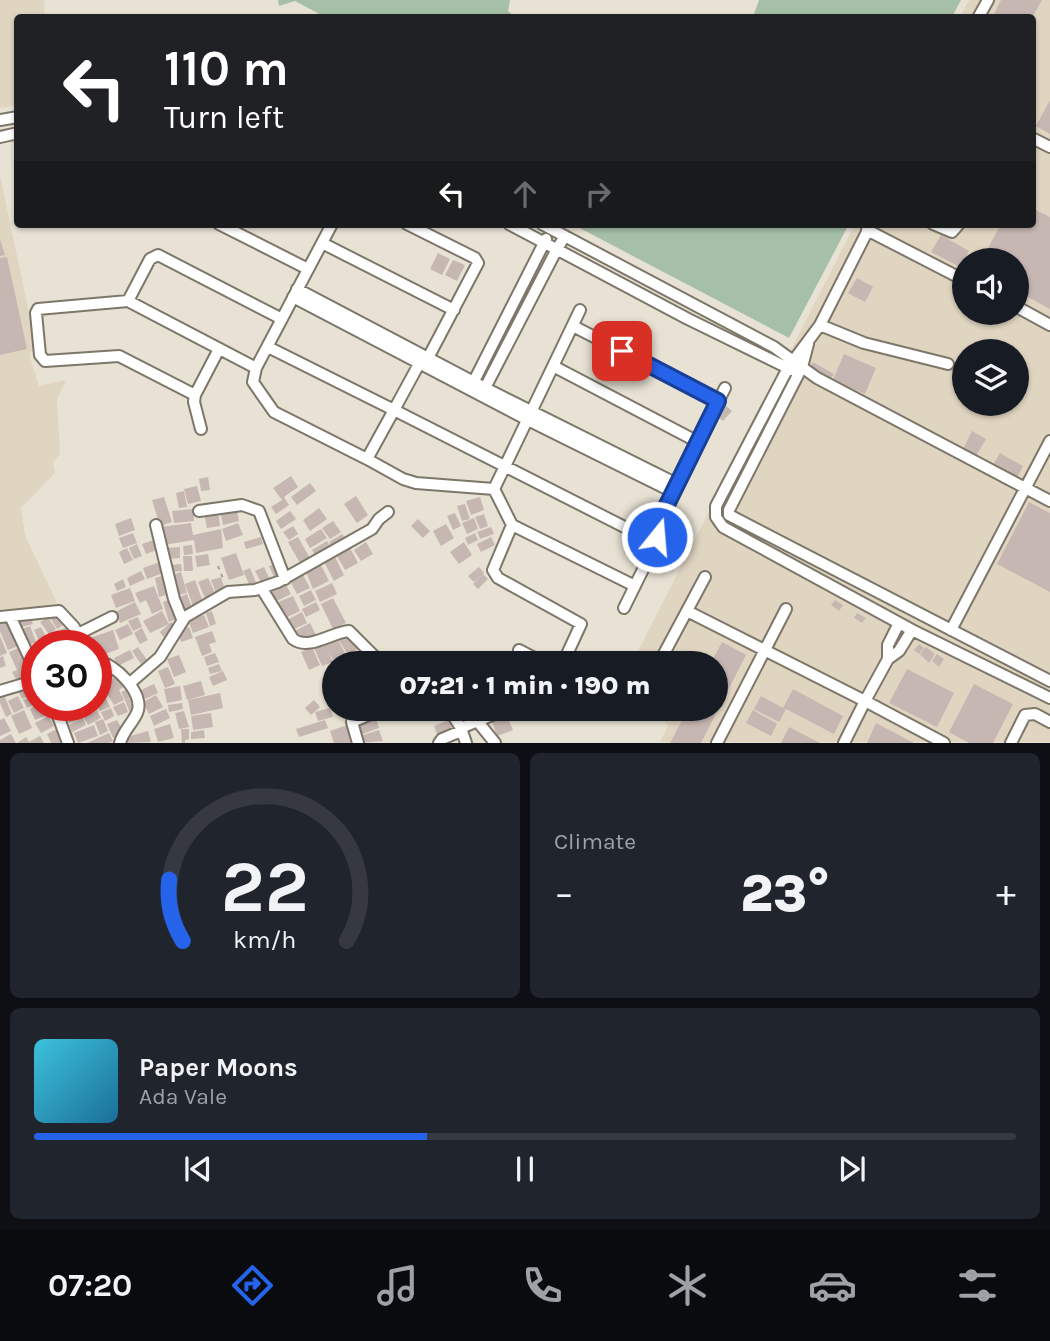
<!DOCTYPE html>
<html lang="en">
<head>
<meta charset="utf-8">
<style>
	:root { --surface:#171b24; --page:#20242c; --text:#f1f3f6; --muted:#9ea1a6; --line:#363941; --accent:#2563eb }
	body { margin:0; font-family:Karla,sans-serif; background:var(--page); color:var(--text); height:100vh; display:flex; flex-direction:column; font-size:26px; white-space:nowrap }
	* { box-sizing:border-box; margin:0 }
	p { font-size:23px; color:var(--muted) }
	.icon { flex:none; width:38px; height:38px; fill:none; stroke:currentColor; stroke-width:2; stroke-linecap:round; stroke-linejoin:round }
	.map { position:relative; height:743px; overflow:hidden }
	.drawer { display:flex; flex-direction:column; gap:10px; padding:10px; background:#0d0f14; flex:1 }
	.drawer>* { flex:none }
	.hud { position:absolute; left:14px; top:14px; width:1022px; height:214px; border-radius:7px; box-shadow:0 2px 5px #0004; background:#202124; color:#fff; overflow:hidden }
	.controls { position:absolute; left:952px; top:248px; display:grid; gap:14px }
	.controls a { display:grid; place-items:center; width:77px; height:77px; border-radius:50%; background:var(--surface); box-shadow:0 2px 5px #0004; font-size:35px }
	.speed { position:absolute; left:21px; top:630px; display:flex; gap:14px; font-size:35px; font-weight:700; text-align:center }
	.speed>* { display:grid; place-content:center; width:91px; height:91px; border-radius:50%; background:var(--surface); box-shadow:0 2px 5px #0004; line-height:1 }
	.speed .limit { border:10px solid #d22; background:#fff; color:#111 }
	.pin { position:absolute; display:grid; place-items:center; width:60px; height:60px; color:#fff; margin:-30px; border-radius:14px; box-shadow:0 4px 10px #0006 }
	.me { position:absolute; width:77px; margin:-38px; rotate:17deg; stroke-linejoin:round; filter:drop-shadow(0 0 5px #0008) }
	.turn { display:flex; align-items:center; gap:24px; height:147px; padding:0 35px; font-size:32px }
	.turn .icon { width:91px; height:91px; stroke-width:2.5 }
	.turn b { display:block; font-size:49px; line-height:60px }
	.lanes { display:flex; align-items:center; height:66px; padding:0 35px; background:#0003; justify-content:center; gap:35px; direction:ltr }
	.lanes .off { opacity:.35 }
	.big { font-size:52px; font-weight:800; line-height:1.1 }
	.drawer .widget { flex:1; display:flex; flex-direction:column; justify-content:center; gap:10px; min-width:0; padding:0 24px; border-radius:10px; background:var(--page) }
	.drawer .dial { align-items:center; gap:0 }
	.dial svg { height:182px; overflow:visible; fill:none; stroke:var(--line); stroke-width:7; stroke-linecap:round; text-anchor:middle }
	.dial text { fill:var(--text); stroke:none }
	.song { display:flex; align-items:center; gap:21px }
	.cover { width:84px; height:84px; border-radius:10px; background:linear-gradient(135deg,hsl(190 70% 55%),hsl(200 70% 35%)) }
	.played { height:7px; border-radius:4px; background:linear-gradient(90deg,var(--accent) 40%,var(--line) 40%) }
	.keys { display:flex; justify-content:space-around; direction:ltr }
	.heat { display:flex; justify-content:space-between; align-items:center; font-size:38px; direction:ltr }
	.drawer .tiles { flex:1; display:grid; gap:10px; grid-template-columns:1fr 1fr }
	.widget:last-child { grid-column:span 2 }
	.trip { position:absolute; left:322px; top:651px; width:406px; height:70px; border-radius:35px; background:var(--surface); box-shadow:0 2px 5px #0004; font-weight:800; line-height:70px; text-align:center }
	.tabs { display:flex; height:112px; justify-content:space-around; align-items:center; background:#090b0e; color:var(--muted) }
	.tabs .icon { width:49px; height:49px }
	.tabs .on { color:var(--accent) }
	.tabs b { font-size:32px; color:var(--text) }
	.map>svg:first-child { display:block }
	.built { fill:#e0d5c1; fill-rule:evenodd }
	.green { fill:#a6c0a8 }
	.building { fill:#c7b7b2 }
	.lines { fill:none; stroke-linecap:round; stroke-linejoin:round }
	.minor-casing { stroke:#7d776a; stroke-width:14 }
	.path { stroke:#a5a095; stroke-width:2; stroke-dasharray:3.5 5; stroke-linecap:butt }
	.minor { stroke:#fff; stroke-width:10 }
	.route-casing { stroke:#184099; stroke-width:18 }
	.route { stroke:#2563eb; stroke-width:12 }
</style>
</head>
<body>
<div class="map">
<svg width="1050" height="743" viewBox="0 0 1050 743">
	<rect width="100%" height="100%" fill="#e8e2d4"/>
	<path class="built" d="M0 0H44L45 17 18 18 17 105 0 108Z
		M969 0H1050V742H660L668 726 656 709H716V663H632L855 224H1032V18L960 17ZM964 261H1017V313H964ZM964 352H1017V404H964Z
		M0 175 36 346 29 354 39 386 66 380 57 400 60 454 53 463 55 473 21 508 25 535 57 603 16 610 0 611Z"/>
	<path class="green" d="M278 0H510L508 11 515 17H325L295 1 279 6Z
		M759 0H961L952 17H753Z
		M572 224H849L789 338Z"/>
	<path class="building" d="M1001 0H1042L1032 18H992Z
		M1050 100V134L1036 126Z
		M1032 208 1050 217V309L1017 291V261H981L1001 224H1032Z
		M941 235 969 251 960 267 931 252Z
		M0 239 5 255 0 256Z
		M438 253 450 259 442 275 430 269Z
		M7 257 27 349 0 355V258Z
		M453 260 465 265 457 281 445 275Z
		M857 278 873 287 865 302 848 293Z
		M844 354 876 368 865 394 833 380Z
		M813 362 834 374 830 380 809 368Z
		M721 402 732 411 723 421 713 413Z
		M972 431 986 439 976 456 963 449Z
		M1000 453 1023 466 1017 478 993 465Z
		M291 476 298 487 284 497 289 505 276 514 271 507 282 500 273 488Z
		M208 477 210 490 201 491 199 479Z
		M310 483 316 491 297 505 291 497Z
		M197 486 201 501 188 504 184 489Z
		M184 491 187 507 179 508 176 493Z
		M356 496 368 515 357 523 344 504Z
		M164 497 172 522 160 526 152 500Z
		M480 497 484 510 471 515 466 501Z
		M1029 502 1050 513V592L997 564Z
		M465 504 470 519 462 521 457 506Z
		M236 507 239 521 223 525 220 511Z
		M319 508 327 519 310 531 303 520Z
		M193 509 194 521 174 523 172 511Z
		M218 510 220 526 207 528 204 513Z
		M290 511 296 519 281 529 276 521Z
		M455 513 461 526 453 530 447 516Z
		M484 514 488 526 480 529 475 517Z
		M131 518 135 530 119 536 115 524Z
		M474 518 478 529 467 534 462 523Z
		M418 519 430 531 423 538 411 526Z
		M333 521 341 532 330 539 322 528Z
		M191 523 193 535 221 529 223 548 196 553 194 540 164 545 161 527Z
		M238 523 243 535 226 541 222 529Z
		M446 524 454 538 441 546 433 531Z
		M293 526 298 534 289 540 283 532Z
		M491 527 494 534 480 539 477 532Z
		M321 529 327 538 310 548 305 539Z
		M133 533 137 543 123 548 119 538Z
		M475 533 478 540 468 545 465 538Z
		M342 534 347 541 334 550 329 542Z
		M261 537 263 544 246 549 244 542Z
		M298 537 311 560 301 565 288 542Z
		M491 537 495 545 481 552 477 544Z
		M157 539 160 549 146 554 142 544Z
		M327 541 333 550 317 559 312 550Z
		M366 542 373 554 361 561 354 550Z
		M464 542 472 555 459 564 450 552Z
		M137 544 142 556 134 559 129 548Z
		M192 545 193 554 184 555 183 546Z
		M180 547V558L166 559 165 548Z
		M127 548 133 560 124 564 119 552Z
		M350 548 358 563 345 570 337 556Z
		M236 553 244 575 229 580 221 558Z
		M208 554 210 565 197 567 195 556Z
		M183 556H192L193 571H184Z
		M335 557 344 575 334 581 324 562Z
		M160 562 163 573 147 579 143 568Z
		M181 564 182 571 170 572V565Z
		M276 564 280 575 274 577 269 566Z
		M321 565 329 581 313 589 306 572Z
		M264 567 271 582 263 586 255 571Z
		M479 567 484 573 474 582 468 576Z
		M250 568 257 585 251 588 243 571Z
		M141 571 145 579 130 586 127 578Z
		M181 572 187 593 174 596 169 576Z
		M483 574 488 579 478 589 473 584Z
		M166 575 170 594 159 597 155 578Z
		M303 575 310 588 297 594 290 581Z
		M221 577 225 590 216 593 211 580Z
		M208 578 215 593 205 598 198 582Z
		M123 579 126 587 117 591 114 584Z
		M195 580 203 602 193 606 185 584Z
		M284 581 291 594 273 603 266 589Z
		M332 583 337 594 320 602 315 591Z
		M154 586 163 609 152 614 146 600 140 603 135 593Z
		M130 588 135 601 116 608 111 595Z
		M311 590 316 600 304 606 299 596Z
		M187 594 193 610 181 615 175 599Z
		M293 596 300 611 283 619 276 603Z
		M333 598 346 623 333 629 321 604Z
		M172 599 179 618 169 622 163 602Z
		M835 600 843 605 839 611 831 605Z
		M135 602 141 614 120 623 115 612Z
		M316 602 320 610 306 617 302 609Z
		M162 611 169 624 150 633 146 626 149 625 146 626 143 621Z
		M212 611 216 624 210 626 206 613Z
		M302 612 307 623 290 631 285 621Z
		M857 613 866 618 862 623 854 618Z
		M59 614 65 624 57 629 51 619Z
		M204 615 209 627 193 633 188 620Z
		M48 617 56 629 49 634 40 622Z
		M138 617 142 627 133 631 128 621Z
		M9 618 21 645 8 650 0 631V621Z
		M31 618 33 624 18 628 16 621Z
		M171 622 177 629 165 639 160 632Z
		M310 623 316 635 301 642 295 631Z
		M128 624 133 634 120 640 115 630Z
		M30 626 36 642 28 645 22 629Z
		M69 626 75 636 66 641 60 630Z
		M41 627 47 639 40 643 34 630Z
		M189 627 193 638 181 642 177 631Z
		M142 628 148 640 140 644 134 633Z
		M113 630 119 649 97 657 96 646H93L90 638Z
		M56 631 63 641 55 646 49 636Z
		M212 631 216 642 209 644 212 652 202 656 195 637Z
		M349 633 358 649 348 655 338 639Z
		M0 636 7 653 0 656Z
		M75 638 79 646H59Z
		M337 638 346 655 334 661 329 653 333 662 322 666 314 648Z
		M722 642 746 655 701 743H670L688 709H716V663H711Z
		M919 644 924 648 919 654 914 650Z
		M21 647 25 654 16 659 27 654 35 674 18 683 12 672 17 670 9 652Z
		M138 647 147 660 141 664 132 651Z
		M312 647 320 665 309 670 301 652Z
		M926 647 935 654 929 663 920 654Z
		M130 650 134 658 118 666 114 658Z
		M215 653 219 662 207 666 204 657Z
		M937 654 944 659 939 667 932 661Z
		M179 655 186 672 174 677 167 659Z
		M3 656 6 666 0 668V657Z
		M347 656 351 663H333Z
		M105 664 113 679 104 683 101 678 96 681V668Z
		M219 664 222 671 210 674 208 668Z
		M168 667 175 684 165 688 158 671Z
		M907 669 954 693 937 727 889 703Z
		M223 671 227 680 213 686 209 677Z
		M119 675 126 685 119 690 124 700 114 705 102 686Z
		M201 681 205 695 187 700 183 686Z
		M34 683 37 692 22 699 18 691Z
		M154 684 158 693 145 699 141 690Z
		M974 684 1013 704 993 743H969L949 732Z
		M180 686 182 700 167 703 164 689Z
		M131 687 135 695 125 700 121 692Z
		M793 689 843 716 834 734 786 709 779 722 754 709 761 696 783 708Z
		M220 693 223 708 191 715 188 700Z
		M37 694V703L27 708 23 700Z
		M4 695 12 714 6 717 0 703V697Z
		M156 695 163 707 149 714 143 702Z
		M18 696 24 708 14 713 8 701Z
		M133 697 138 710 130 713 125 700Z
		M106 699 110 707 100 711 97 704Z
		M314 700 320 707 311 715 305 708Z
		M124 702 128 712 118 716 113 707Z
		M182 703 183 709 169 712 168 705Z
		M38 705H48L52 713 35 720 30 709Z
		M64 705H80L67 712Z
		M84 705H95L97 710 83 716 79 707Z
		M79 708 83 718 69 723 65 714Z
		M111 708 114 716 105 721 101 712Z
		M330 708 333 717 318 721 315 712Z
		M166 709 170 718 154 726 150 716Z
		M348 709H374L351 718Z
		M413 709H432L433 711 418 719Z
		M24 710 32 728 19 734 11 716Z
		M753 710 777 724 771 736 746 723Z
		M97 711 101 718 88 725 84 718Z
		M184 711 189 727 179 729 175 713Z
		M211 713 213 727 193 730 191 716Z
		M375 715 379 728 357 736 353 723Z
		M48 716 54 726 41 733 35 723Z
		M507 716 513 730 497 736 492 722Z
		M4 718 11 731 0 736V720Z
		M83 718 86 725 72 732 69 725Z
		M103 719 108 731 100 735 95 722Z
		M117 720 124 733 113 738 107 724Z
		M325 720 328 728 299 737 296 729Z
		M449 720 453 731 438 737 434 726Z
		M876 723 914 743H867Z
		M170 724 174 738 158 742 154 729Z
		M350 724 355 743H334L330 731Z
		M94 725 98 736 78 743 74 733Z
		M789 727 820 743H781Z
		M57 729 64 743H51L47 734Z
		M181 729H189V739L185 740V743H182Z
		M204 730 205 738 191 739V732Z
		M379 730 383 741 359 743 357 737Z
		M148 731 151 742 128 743 127 737Z
		M109 733 113 741 109 743H87Z
		M11 734 16 743H0V740Z
		M40 736 44 743H17L26 737 29 742Z"/>
	<g class="lines">
		<g class="minor-casing">
			<path id="minor" d="M978 18 988 0
				M0 120 18 117
				M0 137 18 133
				M1032 138 1050 147
				M219 224 308 269
				M332 224 256 368 253 382 274 412 367 459
				M407 224 475 258 478 263 428 358
				M509 224 688 319 792 370
				M542 224 774 347 817 378 1050 501
				M871 224 820 325 788 368 716 506V517L723 527 912 630 1050 698
				M933 224 952 232 959 224
				M867 230 964 280
				M565 236 557 249 485 388 677 484
				M322 243 454 310
				M297 289 485 388 482 393
				M293 297 528 420 673 492
				M128 301 150 259 158 255 282 319
				M1017 307 1050 325
				M580 310 494 489 512 525 635 586
				M820 325 864 343 948 364
				M573 326 718 401
				M808 344 802 367 729 510V515L1050 681
				M268 347 394 410 367 459 403 479 416 483 494 489
				M419 364 394 410 656 543
				M553 366 698 442
				M471 387 546 239
				M195 395 119 356 45 361 40 355 36 313 38 309 128 301 256 368
				M201 429 194 402 195 395 219 349
				M199 511 242 505 259 511 285 579
				M156 525 174 599 182 619
				M512 525 493 570 498 578 581 624 563 663
				M262 589 293 639C309 651 332 632 349 631L381 663
				M624 608 656 543 657 525 725 388
				M687 611 865 701 888 659 899 651 912 630
				M10 616 37 674
				M0 617 59 611 74 627 84 646
				M951 630 1050 441
				M78 634 112 617
				M519 650 544 663
				M888 659V645L899 623
				M96 661C114 662 146 694 137 713 132 724 123 731 120 743
				M659 663 705 577
				M130 683 160 657 185 617 228 592 255 590 278 582 372 529 379 519 388 512
				M0 691 37 680
				M54 705 68 743
				M449 709 461 728 466 743
				M478 722 495 743
				M461 728 507 709
				M358 743 352 722 383 709
				M439 743 442 739 461 731
				M717 743 786 609
				M844 743 865 701 944 743
				M1011 743 1025 715 1035 714 1050 722"/>
		</g>
		<path class="path" d="M218 566 224 581"/>
		<use href="#minor" class="minor"/>
	</g>
	<g class="lines">
		<g class="route-casing">
			<path id="route" d="M622 351 718 401 657 525V537"/>
		</g>
		<use href="#route" class="route"/>
	</g>
</svg>
<div class="controls">
<a><svg class="icon" aria-label="sound" viewBox="0 0 24 24"><path d="M4 9h4l5-4v14l-5-4H4zM17 9q2 3 0 6"/></svg></a>
<a><svg class="icon" aria-label="layers" viewBox="0 0 24 24"><path d="M12 4l9 5-9 5-9-5zM3 14l9 5 9-5"/></svg></a>
</div>
<div class="speed"><div class="limit">30</div></div>
<div class="pin" style="left:622px;top:351px;background:#d93025"><svg class="icon" aria-label="arrive" viewBox="0 0 24 24"><path d="M6 21V4h12l-3 4 3 4H6"/></svg></div>
<svg class="me" style="left:657px;top:537px" viewBox="-20 -20 40 40"><circle r="17" fill="#2563eb" stroke="#fff" stroke-width="3"/><path d="M0-11L8 9 0 5-8 9z" fill="#fff"/></svg>
<div class="trip">07:21 · 1 min · 190 m</div>
<div class="hud">
<div class="turn"><svg class="icon" aria-label="left" viewBox="0 0 24 24"><path d="M17 20v-9H6M10 6l-5 5 5 5"/></svg><div><b>110 m</b>Turn left</div></div>
<div class="lanes"><svg class="icon" aria-label="left" viewBox="0 0 24 24"><path d="M17 20v-9H6M10 6l-5 5 5 5"/></svg><svg class="icon off" aria-label="ahead" viewBox="0 0 24 24"><path d="M12 20V5M6 11l6-6 6 6"/></svg><svg class="icon off" aria-label="right" viewBox="0 0 24 24"><path d="M7 20v-9h11M14 6l5 5-5 5"/></svg></div>
</div>
</div>
<section class="drawer">
<div class="tiles">
<div class="widget dial"><svg viewBox="0 0 100 80">
<path d="M14 69A42 42 0 1 1 86 69"/>
<path d="M14 69A42 42 0 0 1 8 42" stroke="#2563eb"/>
<text x="50" y="56" font-size="32" font-weight="700">22</text>
<text x="50" y="72" font-size="11">km/h</text>
</svg></div>
<div class="widget"><p>Climate</p>
<div class="heat"><a>−</a><b class="big">23°</b><a>+</a></div>
</div>
<div class="widget">
<div class="song"><i class="cover"></i><div><b>Paper Moons</b><p>Ada Vale</p></div></div>
<div class="played"></div>
<div class="keys"><svg class="icon" aria-label="previous" viewBox="0 0 24 24"><path d="M18 5L8 12l10 7zM5 5v14"/></svg><svg class="icon" aria-label="pause" viewBox="0 0 24 24"><path d="M8 5v14M16 5v14"/></svg><svg class="icon" aria-label="next" viewBox="0 0 24 24"><path d="M6 5l10 7-10 7zM19 5v14"/></svg></div>
</div>
</div>
</section>
<nav class="tabs">
<b>07:20</b>
<svg class="icon on" aria-label="directions" viewBox="0 0 24 24"><path d="M12 3l9 9-9 9-9-9zM9 14v-3h6M13 9l2 2-2 2"/></svg>
<svg class="icon" aria-label="music" viewBox="0 0 24 24"><path d="M9 18V5l10-2v13"/><circle cx="6" cy="18" r="3"/><circle cx="16" cy="16" r="3"/></svg>
<svg class="icon" aria-label="phone" viewBox="0 0 24 24"><path d="M5 4h4l2 5-3 2q2 4 5 5l2-3 5 2v4C11 20 4 13 5 4z"/></svg>
<svg class="icon" aria-label="climate" viewBox="0 0 24 24"><path d="M12 3v18M4 7l16 10M4 17L20 7"/></svg>
<svg class="icon" aria-label="car" viewBox="0 0 24 24"><path d="M5 17H2v-5l4-1 3-4h7l3 4 3 1v5h-3M9 17h6M6 11h13"/><circle cx="7" cy="17" r="2"/><circle cx="17" cy="17" r="2"/></svg>
<svg class="icon" aria-label="filters" viewBox="0 0 24 24"><path d="M4 7h16M4 17h16"/><circle cx="9" cy="7" r="2"/><circle cx="15" cy="17" r="2"/></svg>
</nav>
</body>
</html>
